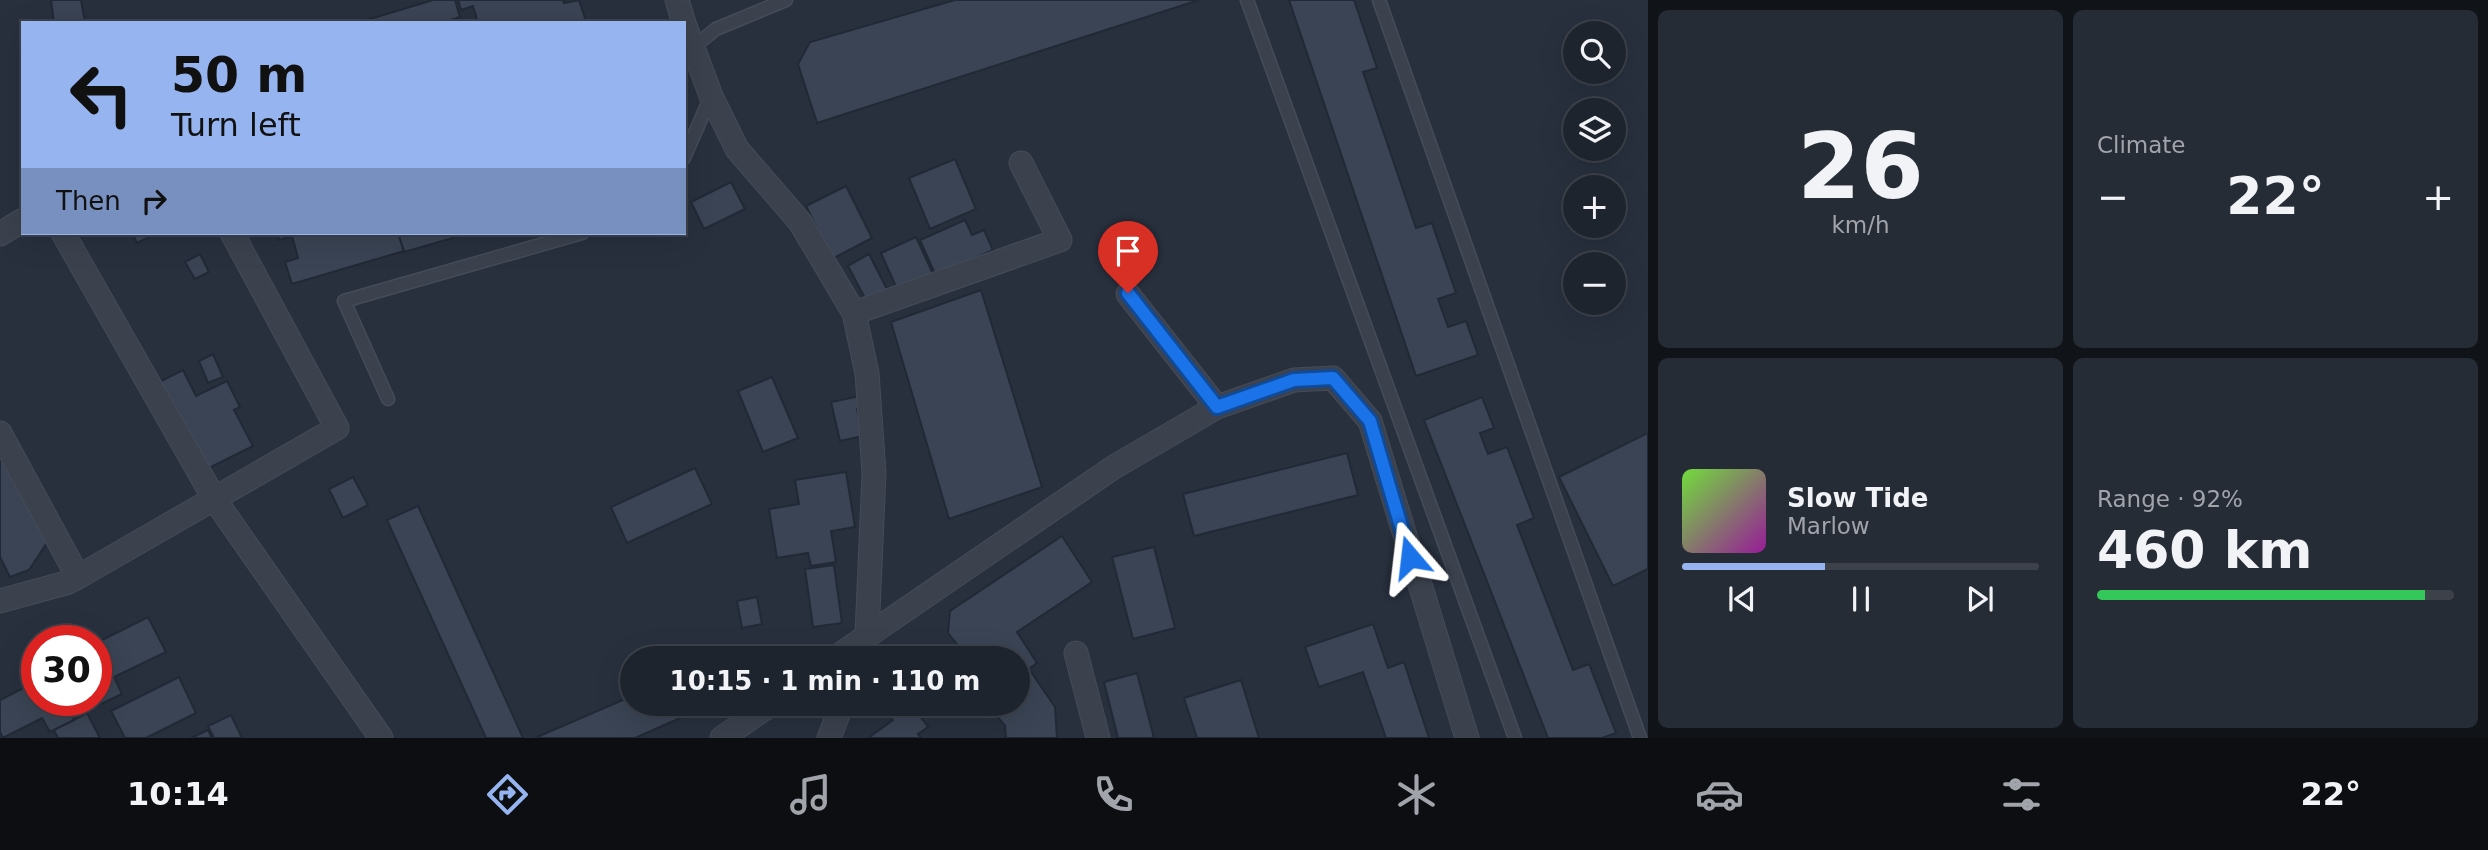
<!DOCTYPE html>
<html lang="en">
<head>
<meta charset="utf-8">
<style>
	:root { --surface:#1e242e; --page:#262c36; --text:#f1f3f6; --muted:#a1a4aa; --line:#3c414a; --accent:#96b5f0 }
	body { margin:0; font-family:"DejaVu Sans",sans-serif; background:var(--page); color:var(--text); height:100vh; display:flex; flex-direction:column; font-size:26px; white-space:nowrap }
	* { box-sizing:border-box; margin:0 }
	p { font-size:23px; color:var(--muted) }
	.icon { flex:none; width:38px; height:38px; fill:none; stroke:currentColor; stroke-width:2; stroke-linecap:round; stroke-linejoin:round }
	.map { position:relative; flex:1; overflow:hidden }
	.side { display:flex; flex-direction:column; gap:10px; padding:10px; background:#101419; width:840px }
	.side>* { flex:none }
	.guide { position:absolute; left:21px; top:21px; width:665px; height:214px; border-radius:0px; box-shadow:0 7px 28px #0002,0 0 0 2px var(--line); background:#96b5f0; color:#111; overflow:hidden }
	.tools { position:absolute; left:1563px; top:21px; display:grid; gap:14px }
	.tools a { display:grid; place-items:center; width:63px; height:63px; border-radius:50%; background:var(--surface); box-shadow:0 7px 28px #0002,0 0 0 2px var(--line); font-size:35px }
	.speed { position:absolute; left:21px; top:625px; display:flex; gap:14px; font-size:35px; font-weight:700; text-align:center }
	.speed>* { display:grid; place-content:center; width:91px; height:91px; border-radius:50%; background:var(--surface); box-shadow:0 7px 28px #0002,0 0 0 2px var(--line); line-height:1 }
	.speed .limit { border:10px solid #d22; background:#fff; color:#111 }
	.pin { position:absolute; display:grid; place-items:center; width:60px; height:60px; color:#fff; margin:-72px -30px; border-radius:50% 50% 50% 0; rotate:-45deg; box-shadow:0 0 7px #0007 }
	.pin .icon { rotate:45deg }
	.me { position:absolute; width:77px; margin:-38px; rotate:343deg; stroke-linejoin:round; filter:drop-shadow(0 0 5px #0008) }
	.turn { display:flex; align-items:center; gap:24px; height:147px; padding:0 35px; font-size:32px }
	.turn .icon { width:91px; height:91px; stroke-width:2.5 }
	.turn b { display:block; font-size:49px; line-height:60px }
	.then { display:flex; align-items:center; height:66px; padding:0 35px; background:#0003; gap:14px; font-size:26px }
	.big { font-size:52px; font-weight:700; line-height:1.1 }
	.side .tile { flex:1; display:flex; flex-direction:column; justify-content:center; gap:10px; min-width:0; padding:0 24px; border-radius:10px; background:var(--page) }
	.side .dial { align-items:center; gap:0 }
	.dial b { font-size:91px; line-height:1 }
	.song { display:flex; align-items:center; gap:21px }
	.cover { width:84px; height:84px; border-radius:10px; background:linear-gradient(135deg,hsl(100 70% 55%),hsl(300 70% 35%)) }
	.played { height:7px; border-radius:4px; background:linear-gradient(90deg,var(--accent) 40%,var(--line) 40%) }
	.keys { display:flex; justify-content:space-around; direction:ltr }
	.heat { display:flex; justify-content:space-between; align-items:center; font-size:38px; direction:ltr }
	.charge { height:10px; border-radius:5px; background:linear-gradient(90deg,#34c759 92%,var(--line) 0) }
	.side .tiles { flex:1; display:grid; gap:10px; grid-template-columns:repeat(2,1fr) }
	.trip { position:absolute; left:620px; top:646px; width:410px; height:70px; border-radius:35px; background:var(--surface); box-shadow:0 7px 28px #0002,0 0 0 2px var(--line); font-weight:700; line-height:70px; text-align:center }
	.menu { display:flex; height:112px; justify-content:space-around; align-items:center; background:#0c0e12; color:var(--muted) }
	.menu .icon { width:49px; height:49px }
	.menu .on { color:var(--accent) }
	.menu b { font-size:32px; color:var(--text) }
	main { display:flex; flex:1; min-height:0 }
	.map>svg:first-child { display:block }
	.building { fill:#3a4454; stroke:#222936; stroke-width:2 }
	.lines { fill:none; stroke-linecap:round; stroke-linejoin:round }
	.service-casing { stroke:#454b58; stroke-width:15 }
	.minor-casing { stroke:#454b58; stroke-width:25 }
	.service { stroke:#3b424e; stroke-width:12 }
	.minor { stroke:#3b424e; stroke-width:23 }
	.route-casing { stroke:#114b97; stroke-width:18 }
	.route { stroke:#1a73e8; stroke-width:12 }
</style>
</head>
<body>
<main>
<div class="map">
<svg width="1648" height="738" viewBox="0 0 1648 738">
	<rect width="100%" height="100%" fill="#28303e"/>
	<path class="building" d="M51 0H81L85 22 54 23Z
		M433 0H455L460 17 447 21V23H357Z
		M458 0H563L564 3 579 0 586 21 478 23 473 6 461 10Z
		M955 0H1199L817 123 798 64 810 42Z
		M1289 0H1354L1377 68 1363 72 1416 228 1432 223 1456 293 1438 299 1448 327 1466 321 1478 355 1416 376Z
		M955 159 976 209 930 229 909 178Z
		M731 182 745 209 704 229 691 202Z
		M846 186 872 238 832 259 806 206Z
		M965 220 972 235 984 230 993 250 936 276 920 240Z
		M132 233H158L137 243Z
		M277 233H398L404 251 292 284 285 262 298 258 292 236 279 240Z
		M398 233H470L404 252Z
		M916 237 933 274 897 289 881 253Z
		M200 254 209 272 195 279 185 262Z
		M869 254 890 295 869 306 848 266Z
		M981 290 1042 487 949 519 891 322Z
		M213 354 223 377 208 383 199 361Z
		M183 370 196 396 227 381 240 407 234 410 253 446 205 470 159 382Z
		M772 377 798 438 763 452 738 391Z
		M865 395 867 407 857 409 863 436 840 441 831 402Z
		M1482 397 1494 428 1480 433 1488 454 1507 447 1534 518 1517 525 1573 670 1589 664 1616 733 1602 738H1548L1424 420Z
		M1648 433V569L1613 586 1559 477Z
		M1347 453 1358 495 1194 536 1183 494Z
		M0 457 50 538 29 570 10 577 0 557Z
		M695 468 712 504 627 543 611 507Z
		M846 472 855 527 831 531 836 562 811 566 808 553 777 558 769 509 799 504 795 480Z
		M353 477 368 505 343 518 329 489Z
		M418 506 523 738H486L387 520Z
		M1062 536 1092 582 1017 632 1037 663 1029 669 1055 707 1057 738H1006L1005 726 987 704H1017V658H968L948 633 950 611Z
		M1154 547 1175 628 1133 639 1112 557Z
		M834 565 842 623 813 627 805 569Z
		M757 597 762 624 742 628 737 601Z
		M148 617 166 652 114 677 122 694 97 706 94 700H96V643Z
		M1373 624 1388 668 1404 662 1429 738H1386L1363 672 1319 687 1305 647Z
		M1137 673 1154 738H1118L1104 682Z
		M179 677 196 713 146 738H125L111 711Z
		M1241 680 1259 738H1197L1184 698Z
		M37 681V700H63L74 720 50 732 42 718 3 738 0 732V700Z
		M632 696V704H712L635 738H535Z
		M881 704H911L928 727 918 734 921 738H868L893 720Z
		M87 713 100 738H58L54 730Z
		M231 715 242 738H214L208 726Z
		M208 730 212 738H191Z"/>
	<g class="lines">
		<g class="service-casing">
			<path id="service" d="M1247 0 1515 738
				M1379 0 1640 738
				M691 49 716 29 786 0
				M684 158 711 96
				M388 399 344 301 582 233"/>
		</g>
		<g class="minor-casing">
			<path id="minor" d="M677 0 684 23
				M684 23 711 96 737 149 800 222 854 313 867 373 874 473 867 635 864 644
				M63 233 215 500 381 738
				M0 234 23 220
				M1128 294 1217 407
				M854 313 1060 240 1021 163
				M0 433 78 577
				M0 601 66 583 78 577 337 428 232 233
				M1076 653 1098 738
				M835 658 1114 467 1217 407 1294 380 1333 378 1370 421 1467 738
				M722 738 771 704
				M829 738 842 704"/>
		</g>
		<use href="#service" class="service"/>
		<use href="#minor" class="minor"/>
	</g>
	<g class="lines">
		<g class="route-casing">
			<path id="route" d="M1128 293 1217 407 1294 380 1333 378 1370 421 1410 557"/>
		</g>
		<use href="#route" class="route"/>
	</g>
</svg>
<div class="tools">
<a><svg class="icon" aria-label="search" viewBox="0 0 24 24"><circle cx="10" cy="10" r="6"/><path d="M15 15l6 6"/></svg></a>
<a><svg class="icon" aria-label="layers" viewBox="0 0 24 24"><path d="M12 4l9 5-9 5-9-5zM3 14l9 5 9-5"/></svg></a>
<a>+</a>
<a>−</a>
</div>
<div class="speed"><div class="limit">30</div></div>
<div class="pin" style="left:1128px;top:293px;background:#d93025"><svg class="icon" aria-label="arrive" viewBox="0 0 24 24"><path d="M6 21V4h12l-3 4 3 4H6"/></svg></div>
<svg class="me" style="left:1410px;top:557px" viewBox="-20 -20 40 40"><path d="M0-17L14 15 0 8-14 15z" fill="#1a73e8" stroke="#fff" stroke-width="4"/></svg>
<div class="trip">10:15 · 1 min · 110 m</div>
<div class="guide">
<div class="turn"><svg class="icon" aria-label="left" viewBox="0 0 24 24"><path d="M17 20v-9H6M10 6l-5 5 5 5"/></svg><div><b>50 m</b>Turn left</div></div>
<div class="then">Then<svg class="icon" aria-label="right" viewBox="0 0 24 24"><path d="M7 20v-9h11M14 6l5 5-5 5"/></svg></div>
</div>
</div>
<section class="side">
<div class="tiles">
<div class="tile dial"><b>26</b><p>km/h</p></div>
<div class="tile"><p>Climate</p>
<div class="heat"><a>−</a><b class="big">22°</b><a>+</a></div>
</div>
<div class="tile">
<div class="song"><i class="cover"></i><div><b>Slow Tide</b><p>Marlow</p></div></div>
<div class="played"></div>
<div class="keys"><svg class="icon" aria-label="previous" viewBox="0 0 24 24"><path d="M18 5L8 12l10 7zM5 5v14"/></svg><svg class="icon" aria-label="pause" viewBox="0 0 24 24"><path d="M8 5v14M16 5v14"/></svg><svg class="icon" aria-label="next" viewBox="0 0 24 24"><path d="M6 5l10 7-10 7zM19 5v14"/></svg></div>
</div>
<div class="tile"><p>Range · 92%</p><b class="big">460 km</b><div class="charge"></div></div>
</div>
</section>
</main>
<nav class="menu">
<b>10:14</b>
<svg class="icon on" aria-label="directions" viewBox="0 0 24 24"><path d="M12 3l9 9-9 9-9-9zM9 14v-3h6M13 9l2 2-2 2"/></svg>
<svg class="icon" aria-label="music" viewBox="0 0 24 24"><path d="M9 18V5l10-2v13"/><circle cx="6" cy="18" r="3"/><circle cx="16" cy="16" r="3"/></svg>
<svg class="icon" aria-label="phone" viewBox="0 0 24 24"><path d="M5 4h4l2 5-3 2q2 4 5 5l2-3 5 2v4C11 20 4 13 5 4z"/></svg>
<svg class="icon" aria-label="climate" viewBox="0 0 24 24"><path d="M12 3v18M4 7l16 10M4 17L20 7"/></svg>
<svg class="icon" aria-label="car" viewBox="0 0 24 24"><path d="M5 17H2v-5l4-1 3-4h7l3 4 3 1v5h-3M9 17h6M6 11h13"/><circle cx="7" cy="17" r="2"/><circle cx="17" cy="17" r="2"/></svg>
<svg class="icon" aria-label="filters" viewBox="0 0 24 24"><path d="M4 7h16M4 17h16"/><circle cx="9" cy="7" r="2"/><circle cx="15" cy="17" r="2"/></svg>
<b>22°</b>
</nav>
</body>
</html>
